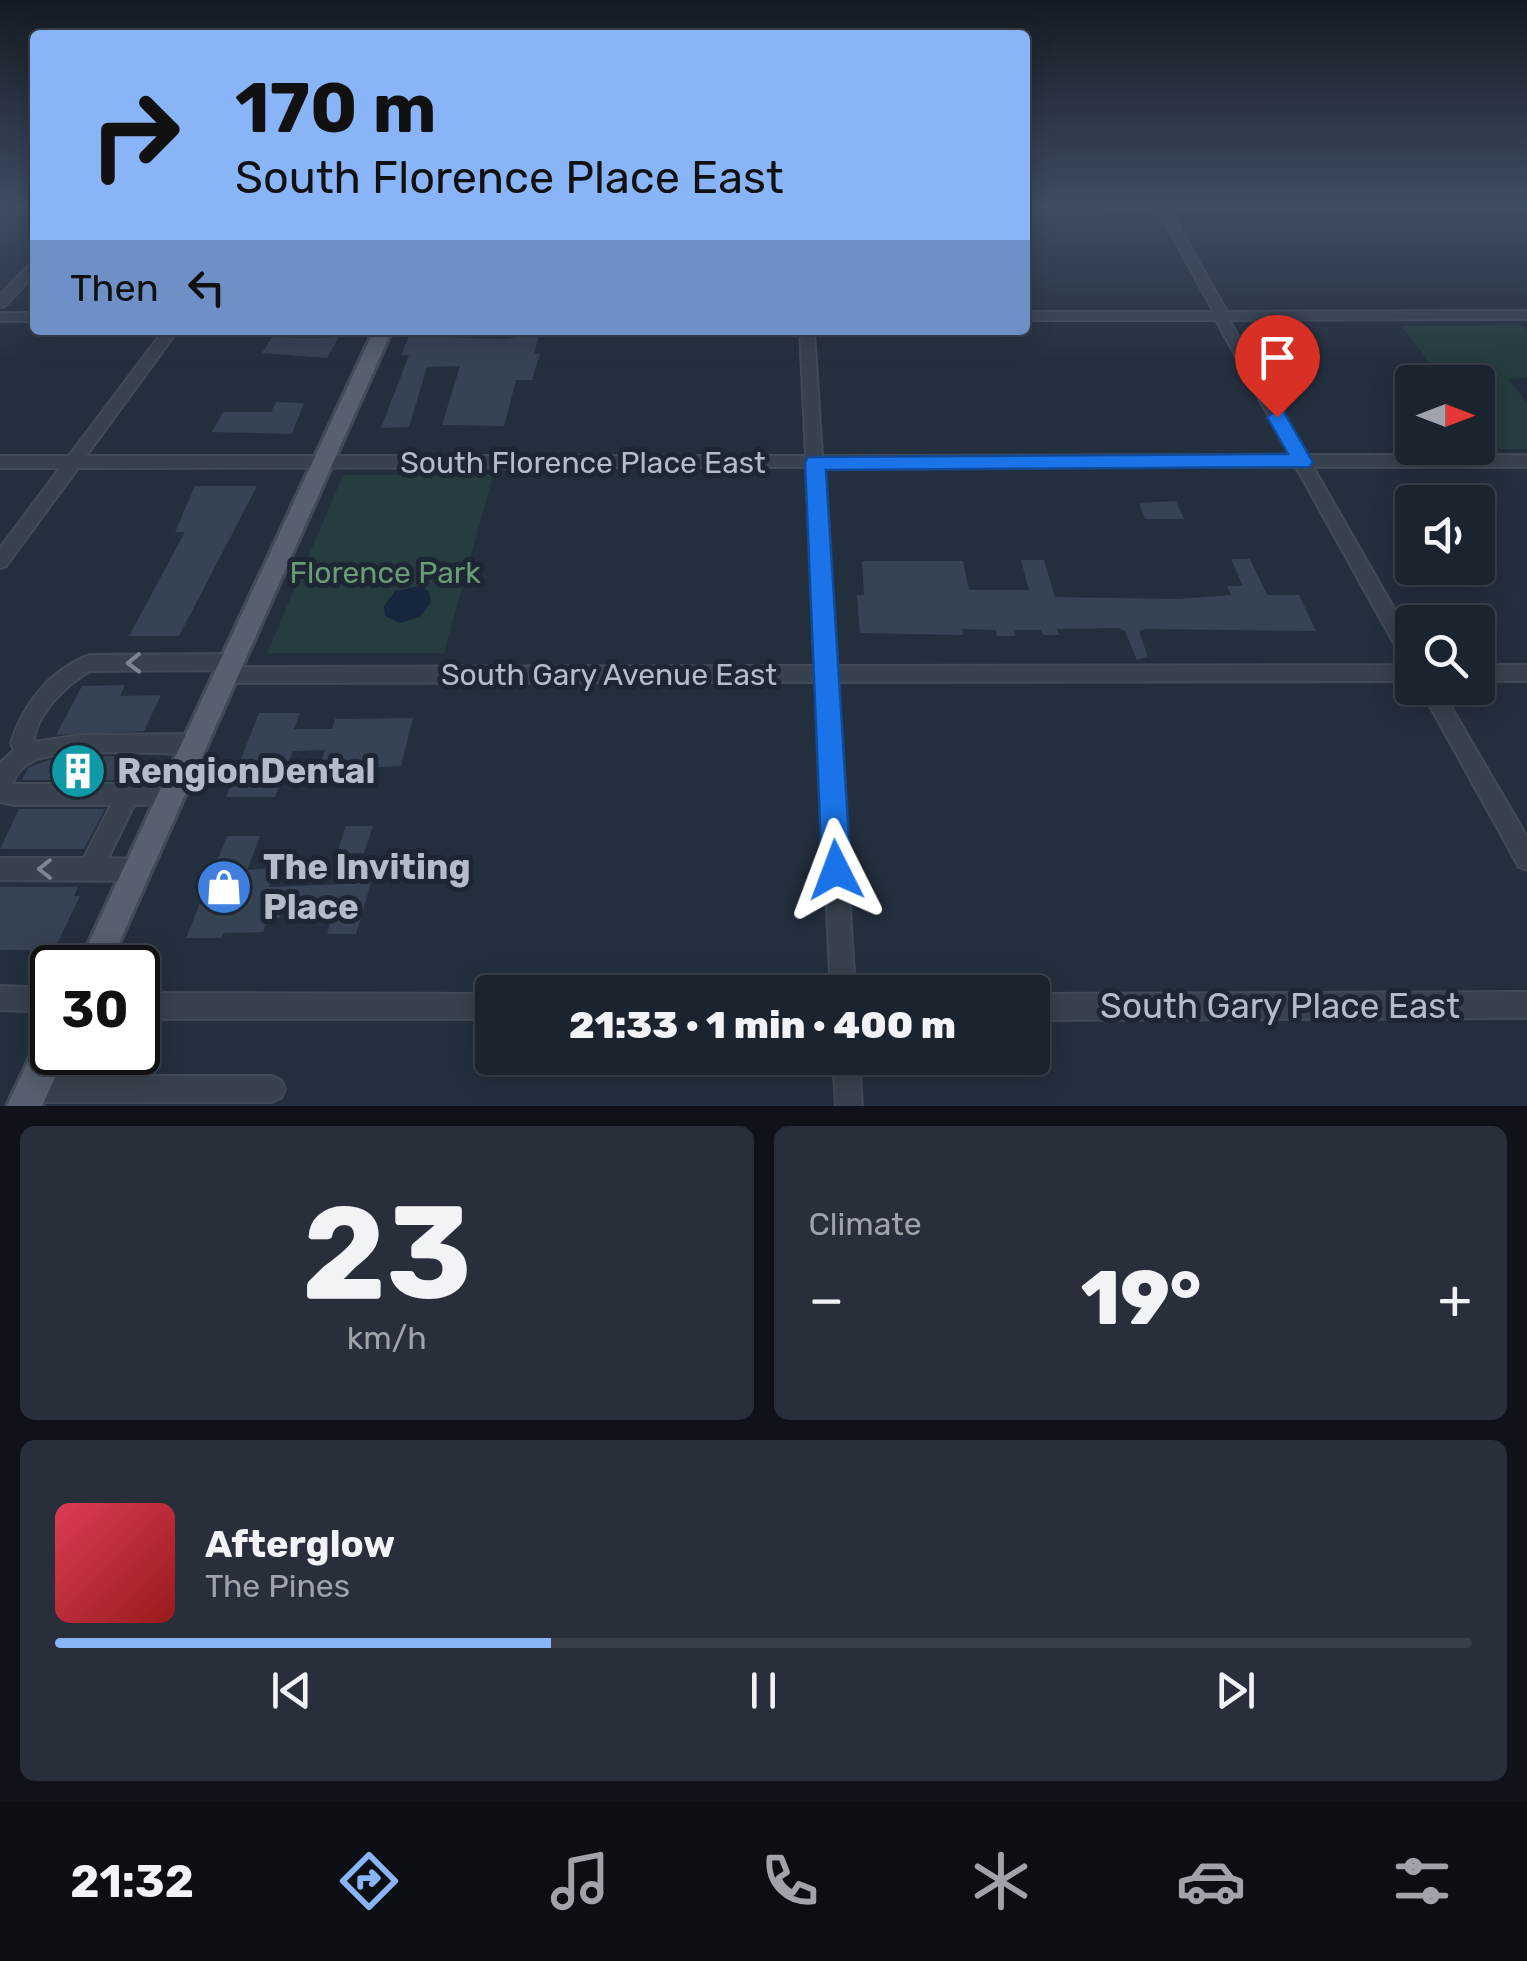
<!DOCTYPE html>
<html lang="en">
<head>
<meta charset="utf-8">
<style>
	:root { --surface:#1b232e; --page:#282f3a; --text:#f1f3f6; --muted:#a0a4aa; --line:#39404a; --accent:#8ab4f8 }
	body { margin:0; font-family:Rubik,sans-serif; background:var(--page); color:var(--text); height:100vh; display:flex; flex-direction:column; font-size:38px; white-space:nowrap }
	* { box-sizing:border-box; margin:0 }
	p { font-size:32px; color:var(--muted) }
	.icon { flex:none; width:55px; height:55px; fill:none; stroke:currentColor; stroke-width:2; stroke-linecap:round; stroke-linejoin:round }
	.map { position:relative; height:1106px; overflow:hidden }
	.details { display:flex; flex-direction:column; gap:20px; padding:20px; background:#0f1319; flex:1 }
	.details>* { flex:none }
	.top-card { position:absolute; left:30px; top:30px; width:1000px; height:305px; border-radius:10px; box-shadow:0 5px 25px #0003,0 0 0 2px var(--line); background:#8ab4f8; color:#111; overflow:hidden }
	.needle { width:65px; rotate:90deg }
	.buttons { position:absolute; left:1395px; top:365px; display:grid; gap:20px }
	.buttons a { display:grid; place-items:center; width:100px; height:100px; border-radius:10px; background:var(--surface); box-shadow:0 5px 25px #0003,0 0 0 2px var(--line); font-size:50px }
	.speed { position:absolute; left:30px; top:945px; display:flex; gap:20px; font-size:50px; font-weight:700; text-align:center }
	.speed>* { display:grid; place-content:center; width:130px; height:130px; border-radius:50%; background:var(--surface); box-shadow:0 5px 25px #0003,0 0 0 2px var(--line); line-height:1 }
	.speed .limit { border:5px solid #111; border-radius:15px; background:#fff; color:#111 }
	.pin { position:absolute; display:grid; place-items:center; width:85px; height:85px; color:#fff; margin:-102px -42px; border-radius:50% 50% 50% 0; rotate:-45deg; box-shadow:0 0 10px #0007 }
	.pin .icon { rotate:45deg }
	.me { position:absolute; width:110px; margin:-55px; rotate:357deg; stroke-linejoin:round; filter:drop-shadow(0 0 8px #0008) }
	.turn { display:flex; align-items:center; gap:35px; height:210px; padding:0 40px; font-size:45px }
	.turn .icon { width:130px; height:130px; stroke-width:2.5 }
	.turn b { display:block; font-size:70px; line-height:85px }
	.then { display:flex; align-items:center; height:95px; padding:0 40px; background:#0003; gap:20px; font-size:38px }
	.big { font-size:75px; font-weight:800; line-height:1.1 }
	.details .tile { flex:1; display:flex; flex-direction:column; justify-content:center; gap:15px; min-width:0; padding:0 35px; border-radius:15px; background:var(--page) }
	.details .dial { align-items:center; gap:0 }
	.dial b { font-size:130px; line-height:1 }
	.song { display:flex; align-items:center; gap:30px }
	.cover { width:120px; height:120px; border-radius:15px; background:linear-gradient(135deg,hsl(350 70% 55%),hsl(0 70% 35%)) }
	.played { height:10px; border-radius:5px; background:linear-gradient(90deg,var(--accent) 35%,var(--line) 35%) }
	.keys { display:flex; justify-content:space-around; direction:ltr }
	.heat { display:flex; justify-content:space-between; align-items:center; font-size:55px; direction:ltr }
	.details .tiles { flex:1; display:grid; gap:20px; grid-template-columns:1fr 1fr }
	.tile:last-child { grid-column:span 2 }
	.trip { position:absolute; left:475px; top:975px; width:575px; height:100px; border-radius:10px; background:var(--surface); box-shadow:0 5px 25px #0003,0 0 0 2px var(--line); font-weight:800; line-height:100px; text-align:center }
	.tab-bar { display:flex; height:160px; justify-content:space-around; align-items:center; background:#0b0e12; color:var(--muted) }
	.tab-bar .icon { width:70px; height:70px }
	.tab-bar .active { color:var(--accent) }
	.tab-bar b { font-size:45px; color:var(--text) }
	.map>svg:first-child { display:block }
	.green { fill:#263c3f }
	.water { fill:#17263c }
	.building { fill:#364354 }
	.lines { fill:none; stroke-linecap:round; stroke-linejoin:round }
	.minor-casing { stroke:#414a57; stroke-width:4 }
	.major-casing { stroke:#414a57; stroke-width:6 }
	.minor { fill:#38414e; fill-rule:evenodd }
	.major { fill:#56606e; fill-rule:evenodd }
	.oneway { stroke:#7c8592 }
	.route { fill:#1a73e8; stroke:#114b97; stroke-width:2.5 }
	.labels { text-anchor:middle; stroke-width:10; stroke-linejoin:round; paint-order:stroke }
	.street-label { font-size:30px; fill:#b4bcc9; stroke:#1d2633 }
	.park-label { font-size:30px; fill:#6b9a76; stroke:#1d2633 }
	.near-poi-label { font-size:35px; font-weight:bold; fill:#b4bcc9; stroke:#1d2633; text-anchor:start }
	.near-street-label { font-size:35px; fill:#b4bcc9; stroke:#1d2633 }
</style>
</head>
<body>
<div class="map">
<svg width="1527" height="1106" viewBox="0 0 1527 1106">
	<rect width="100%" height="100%" fill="#242f3e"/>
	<path class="green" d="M1522 325 1527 330V378L1508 379 1527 402V449H1497L1478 424V382H1445L1401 326Z
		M343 475H493L444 653H267Z"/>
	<path class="water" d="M421 586 429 592 431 602 420 617 400 623 385 616 384 606 395 591Z"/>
	<path class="building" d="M523 335H539L534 354H540L532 380H516L504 426 442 425 460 366 427 367 409 427 381 428 409 355H401L409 336 508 339Z
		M272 337 312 338 339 337 327 358 262 353Z
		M276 402 304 403 292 434 212 432 223 412H271Z
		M195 486H257L179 636H129L185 532H175Z
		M1176 501 1184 519H1145L1139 503Z
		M1231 559H1250L1267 595H1299L1316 631 1146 629 1139 631 1148 657 1137 660 1125 631 1119 628 1057 629 1059 635H1043L1041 630H1014L1015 636H997L996 630 962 629 963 635 860 633 857 595H864L862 561H963L969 590H1029L1021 560H1044L1055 597 1176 599 1231 595 1227 586H1243Z
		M125 685 120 696 161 695 144 731 56 735 82 686Z
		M259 713H300L294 729H332L335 719 413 718 401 766 357 768 355 774H329L332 764H320L325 750 293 751 275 797H226Z
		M110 756 134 760 124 780H22L28 768 48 760Z
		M19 809H105L84 849H0Z
		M346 826H373L364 853H337Z
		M227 836H260L247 870 275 868 269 887 342 884 345 872H374L356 934H327L335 907 282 909 279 918 267 919 263 932 223 933 221 938H186Z
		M0 887H78L74 896H80L54 950H0Z"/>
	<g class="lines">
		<g class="minor-casing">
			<path id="minor" d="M1025 207H1527V211H1170L1227 312 1527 311V319L1229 320 1306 455H1527V467H1313L1412 640V681L836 682 855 992H831L816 682 225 683 218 681 215 675 217 670 90 671C67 684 35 715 34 742L81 735 193 734 200 737 203 744 200 751 193 754C156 754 63 747 33 761 23 766 16 774 12 784H172L180 787 183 794 180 801 172 804 134 805 108 858 138 859 146 862 149 870 146 878 138 881 0 880V858H84L111 805H14L0 802V763L14 750 11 743C23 704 51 669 90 655L231 654 238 656 241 662 238 667 816 666 806 467 78 468 6 566 0 568V548L60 468H0V456H69L164 330H178L86 456H806L800 330H814L822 456 1290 455 1216 320H1025V312H1214L1159 211 1025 212ZM822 467H1296L1405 663 1410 665 835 666Z
				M35 263V274L5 306 0 307V295L30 264Z
				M0 313H35V321H0Z
				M1478 665H1527V681H1478Z
				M1420 688H1440L1527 837V870L1519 867Z
				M0 986 52 988V1012L0 1010Z
				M1527 992V1018L1032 1020V994Z
				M138 993 492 994V1019H138Z
				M833 1058H859L862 1106H836Z
				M31 1076H272L281 1080 285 1089 281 1098 272 1102H31L22 1098 18 1089 22 1080Z"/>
		</g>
		<g class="major-casing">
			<path id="major" d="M374 330H392L108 968H77Z
				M52 1031V1052H67L42 1106H7L40 1036Z"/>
		</g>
		<use href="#minor" class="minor"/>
		<use href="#major" class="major"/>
	</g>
	<defs><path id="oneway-chevron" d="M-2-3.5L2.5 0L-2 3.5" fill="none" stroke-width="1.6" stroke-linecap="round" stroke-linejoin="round" transform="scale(2.5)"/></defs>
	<g class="oneway">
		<use href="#oneway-chevron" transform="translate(134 663) rotate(179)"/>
		<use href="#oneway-chevron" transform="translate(45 869) rotate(180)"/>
	</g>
	<linearGradient id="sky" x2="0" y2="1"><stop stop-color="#141a22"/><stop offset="0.57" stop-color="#3f4d63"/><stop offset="1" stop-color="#3f4d63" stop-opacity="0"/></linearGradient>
	<rect width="1527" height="362" fill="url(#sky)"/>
	<path class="route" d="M1277 410 1284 412 1310 457 1313 462 1310 467 826 470 851 870 847 881 836 885 826 881 822 870 805 462 808 457 1288 454 1267 417Z"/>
	<defs>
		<g id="building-disc" transform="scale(2.875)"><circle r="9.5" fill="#0f9aa8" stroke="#1d2633"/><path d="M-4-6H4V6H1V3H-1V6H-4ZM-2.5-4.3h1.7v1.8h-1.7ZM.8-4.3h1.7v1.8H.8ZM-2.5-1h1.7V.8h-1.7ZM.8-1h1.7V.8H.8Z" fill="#fff"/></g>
		<g id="shop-disc" transform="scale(2.875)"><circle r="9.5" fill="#3f7fe0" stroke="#1d2633"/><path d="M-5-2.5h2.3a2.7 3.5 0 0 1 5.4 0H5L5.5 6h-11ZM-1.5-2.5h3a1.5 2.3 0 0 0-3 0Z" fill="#fff"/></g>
	</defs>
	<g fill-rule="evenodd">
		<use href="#building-disc" x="78" y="771"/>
		<use href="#shop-disc" x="224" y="887"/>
	</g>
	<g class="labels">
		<g class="street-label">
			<text x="583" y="473">South Florence Place East</text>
			<text x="609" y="685">South Gary Avenue East</text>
		</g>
		<g class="park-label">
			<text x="385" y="583">Florence Park</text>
		</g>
		<g class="near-poi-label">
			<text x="117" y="783">RengionDental</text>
			<text x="263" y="879">The Inviting<tspan x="263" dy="40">Place</tspan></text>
		</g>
		<g class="near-street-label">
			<text x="1280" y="1018">South Gary Place East</text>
		</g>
	</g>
</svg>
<div class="buttons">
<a><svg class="needle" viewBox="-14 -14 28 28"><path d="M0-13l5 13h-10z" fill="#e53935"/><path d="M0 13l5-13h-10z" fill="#a0a4aa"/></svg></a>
<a><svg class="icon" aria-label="sound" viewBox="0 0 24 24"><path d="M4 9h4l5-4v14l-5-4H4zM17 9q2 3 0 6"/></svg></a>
<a><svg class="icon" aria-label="search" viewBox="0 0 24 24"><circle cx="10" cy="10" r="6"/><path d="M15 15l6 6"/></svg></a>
</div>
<div class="speed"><div class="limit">30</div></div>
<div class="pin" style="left:1277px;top:417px;background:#d93025"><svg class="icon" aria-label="arrive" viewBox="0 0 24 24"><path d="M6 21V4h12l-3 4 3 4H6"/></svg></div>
<svg class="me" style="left:836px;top:870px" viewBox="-20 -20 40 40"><path d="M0-17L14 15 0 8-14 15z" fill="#1a73e8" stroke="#fff" stroke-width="4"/></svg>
<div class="trip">21:33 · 1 min · 400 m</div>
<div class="top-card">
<div class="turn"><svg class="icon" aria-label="right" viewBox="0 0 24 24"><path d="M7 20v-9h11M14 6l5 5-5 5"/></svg><div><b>170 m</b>South Florence Place East</div></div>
<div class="then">Then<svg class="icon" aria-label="left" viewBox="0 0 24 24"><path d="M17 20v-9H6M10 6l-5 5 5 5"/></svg></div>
</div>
</div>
<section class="details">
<div class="tiles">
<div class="tile dial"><b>23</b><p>km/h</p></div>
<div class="tile"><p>Climate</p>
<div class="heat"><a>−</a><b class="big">19°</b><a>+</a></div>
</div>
<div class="tile">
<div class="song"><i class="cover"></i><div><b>Afterglow</b><p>The Pines</p></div></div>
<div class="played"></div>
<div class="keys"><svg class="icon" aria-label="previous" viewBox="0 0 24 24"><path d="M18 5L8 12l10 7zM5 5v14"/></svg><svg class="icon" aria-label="pause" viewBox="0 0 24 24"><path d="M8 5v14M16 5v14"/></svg><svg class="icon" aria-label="next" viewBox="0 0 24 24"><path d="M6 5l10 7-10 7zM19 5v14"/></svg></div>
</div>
</div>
</section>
<nav class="tab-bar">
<b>21:32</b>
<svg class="icon active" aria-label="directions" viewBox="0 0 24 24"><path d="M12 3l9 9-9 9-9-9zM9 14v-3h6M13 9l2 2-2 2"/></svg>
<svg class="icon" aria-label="music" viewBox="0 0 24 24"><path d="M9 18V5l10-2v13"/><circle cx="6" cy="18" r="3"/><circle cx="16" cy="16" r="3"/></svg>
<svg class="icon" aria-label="phone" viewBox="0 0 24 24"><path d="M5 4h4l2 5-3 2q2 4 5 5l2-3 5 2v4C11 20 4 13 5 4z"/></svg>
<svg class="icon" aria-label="climate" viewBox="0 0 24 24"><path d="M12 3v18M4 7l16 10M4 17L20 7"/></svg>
<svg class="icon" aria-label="car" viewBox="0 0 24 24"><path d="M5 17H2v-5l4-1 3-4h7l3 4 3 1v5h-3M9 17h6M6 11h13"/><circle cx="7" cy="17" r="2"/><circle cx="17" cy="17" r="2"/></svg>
<svg class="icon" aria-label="filters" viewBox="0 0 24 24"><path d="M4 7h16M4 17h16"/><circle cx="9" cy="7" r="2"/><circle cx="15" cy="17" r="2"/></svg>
</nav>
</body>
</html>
